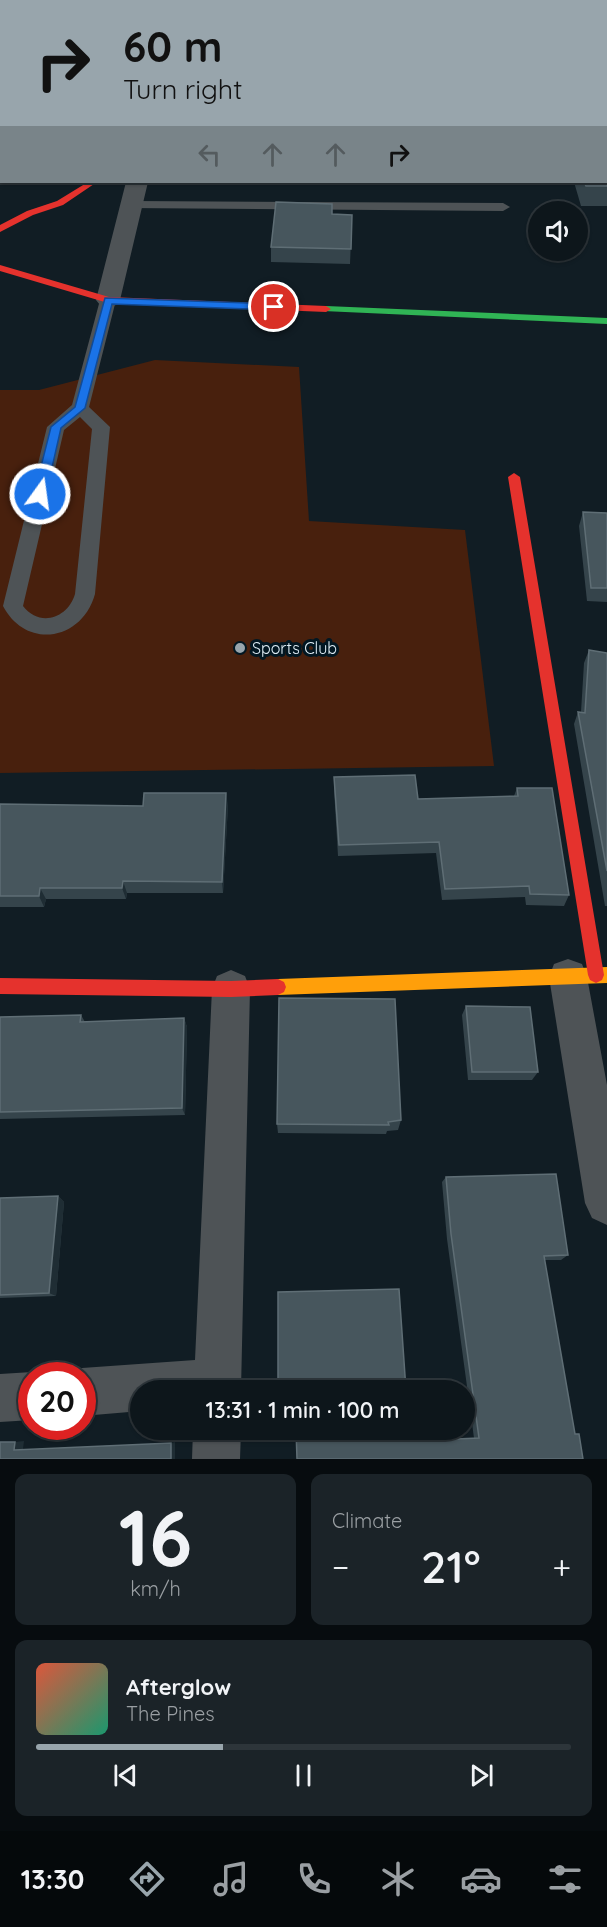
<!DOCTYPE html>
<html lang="en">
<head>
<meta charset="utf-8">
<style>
	:root { --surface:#0d161b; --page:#1b2328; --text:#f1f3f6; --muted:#9a9fa3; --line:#2d353a; --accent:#98a5ac }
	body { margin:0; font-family:Quicksand,sans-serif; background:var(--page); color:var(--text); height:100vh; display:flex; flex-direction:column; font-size:22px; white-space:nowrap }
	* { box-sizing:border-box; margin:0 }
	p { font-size:20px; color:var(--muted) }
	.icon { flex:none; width:33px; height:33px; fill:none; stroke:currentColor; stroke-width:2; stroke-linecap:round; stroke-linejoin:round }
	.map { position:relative; height:1459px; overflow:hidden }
	.sheet { display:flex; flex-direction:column; gap:15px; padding:15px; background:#070c0f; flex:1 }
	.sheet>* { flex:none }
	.guide { position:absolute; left:0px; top:0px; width:608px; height:183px; box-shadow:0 2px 4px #0004,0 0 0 2px var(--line); background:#98a5ac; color:#111; overflow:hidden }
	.buttons { position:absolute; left:528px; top:201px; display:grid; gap:12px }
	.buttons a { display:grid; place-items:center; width:60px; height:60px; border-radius:50%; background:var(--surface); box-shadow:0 2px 4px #0004,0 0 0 2px var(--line); font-size:30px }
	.speed { position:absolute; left:18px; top:1362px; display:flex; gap:12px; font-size:30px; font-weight:700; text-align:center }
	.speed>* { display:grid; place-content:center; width:78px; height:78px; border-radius:50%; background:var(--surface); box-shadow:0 2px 4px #0004,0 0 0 2px var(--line); line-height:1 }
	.speed .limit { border:9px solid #d22; background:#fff; color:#111 }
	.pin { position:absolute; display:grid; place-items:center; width:51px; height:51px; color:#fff; margin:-26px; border:3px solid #fff; border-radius:50%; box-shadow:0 2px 6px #0007 }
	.me { position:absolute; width:66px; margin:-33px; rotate:14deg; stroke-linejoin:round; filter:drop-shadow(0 0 4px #0008) }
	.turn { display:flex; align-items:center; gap:21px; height:126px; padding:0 24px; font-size:27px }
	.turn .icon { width:78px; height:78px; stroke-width:2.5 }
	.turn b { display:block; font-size:42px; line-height:51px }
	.lanes { display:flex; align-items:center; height:57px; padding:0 24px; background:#0003; justify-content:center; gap:30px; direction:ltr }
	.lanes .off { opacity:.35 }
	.big { font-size:45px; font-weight:600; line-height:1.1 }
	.sheet .card { flex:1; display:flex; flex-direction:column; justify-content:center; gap:9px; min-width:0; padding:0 21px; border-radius:12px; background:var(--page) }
	.sheet .dial { align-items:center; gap:0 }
	.dial b { font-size:78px; line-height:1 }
	.song { display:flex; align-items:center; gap:18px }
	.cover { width:72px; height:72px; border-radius:9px; background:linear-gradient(135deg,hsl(10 70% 55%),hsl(160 70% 35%)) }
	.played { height:6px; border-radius:3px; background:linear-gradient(90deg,var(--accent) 35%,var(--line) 35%) }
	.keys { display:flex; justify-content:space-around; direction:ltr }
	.heat { display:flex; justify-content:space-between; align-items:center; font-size:33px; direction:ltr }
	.sheet .tiles { flex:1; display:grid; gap:15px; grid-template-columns:1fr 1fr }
	.card:last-child { grid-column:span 2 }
	.trip { position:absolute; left:130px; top:1380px; width:345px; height:60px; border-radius:30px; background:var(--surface); box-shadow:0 2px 4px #0004,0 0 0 2px var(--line); font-weight:600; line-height:60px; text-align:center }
	.tab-bar { display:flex; height:96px; justify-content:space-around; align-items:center; background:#05090b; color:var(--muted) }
	.tab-bar .icon { width:42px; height:42px }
	.tab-bar .active { color:var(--accent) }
	.tab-bar b { font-size:27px; color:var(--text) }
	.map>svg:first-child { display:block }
	.green { fill:#48200d }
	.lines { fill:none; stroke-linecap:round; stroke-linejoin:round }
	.lane { fill:#4e5356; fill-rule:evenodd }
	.street { fill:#4e5356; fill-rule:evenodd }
	.fast { fill:#30b455; fill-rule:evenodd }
	.slow { fill:#ff9f0a; fill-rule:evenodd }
	.jam { fill:#e5322d; fill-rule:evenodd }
	.wall { fill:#35444b }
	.shaded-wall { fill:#1f2d34 }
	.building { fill:#47565d; stroke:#5f6e75; stroke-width:1.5 }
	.route { fill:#1a73e8; stroke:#114b97; stroke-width:1.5 }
	.poi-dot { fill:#98a5ac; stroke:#021722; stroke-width:2 }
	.labels { text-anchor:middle; stroke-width:6; stroke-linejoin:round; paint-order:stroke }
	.poi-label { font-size:16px; fill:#e0eef6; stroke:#021722; text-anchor:start }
</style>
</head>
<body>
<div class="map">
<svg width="607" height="1459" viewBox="0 0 607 1459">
	<rect width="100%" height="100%" fill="#111d24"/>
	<path class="green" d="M155 360 299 367 309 521 465 530 494 766 0 773V390H39Z"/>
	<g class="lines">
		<path class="lane" d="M132 201 503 203 510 207 503 211 127 208 125 205 127 202Z
			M108 295 116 300 89 407 110 427 95 594C82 641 26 650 3 606L47 427 72 405 100 300ZM80 417 92 429 75 594C68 618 40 628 23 606L64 430Z"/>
		<path class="street" d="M179 0H197V2H179Z
			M126 182H148L120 300 116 305 108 307 100 305 96 300Z
			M568 959 582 964 587 977 607 1085V1225L592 1218 585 1203 549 977 554 964Z
			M231 970 245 976 250 989 241 1390H141V1411L82 1416V1376L65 1375 82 1368 195 1360 212 989 217 976Z
			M32 1372 40 1376H32V1420L0 1422V1374Z
			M193 1430H241L240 1459H192Z"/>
		<path class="fast" d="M326 306 607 318V324L323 311V307Z"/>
		<path class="slow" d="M0 33H2V37H0Z
			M607 967V983L278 995 272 992 270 987 272 982 278 979Z"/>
		<path class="jam" d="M606 24H607V28H606Z
			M88 182H97L63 205 33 215 0 232V225L27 211 57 201Z
			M0 265 109 297 326 306 331 309 326 312 108 303 0 271Z
			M514 473 520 477 604 975 602 980 596 983 590 980 588 975 508 477Z
			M0 978 231 981 278 979 284 982 286 987 284 992 278 995 231 997 0 994Z"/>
	</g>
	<path class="wall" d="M2 91V134H0V93Z
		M607 147V206H581L574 182H606Z
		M332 214 352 215 350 264 271 262V247Z
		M583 512 607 513V602L587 601 579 526Z
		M589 650 607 653V906H605L574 724 578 712H581L584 663Z
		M334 777 418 799 514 796 517 788 569 895 564 906 526 905 525 897 442 900 436 853 338 856 334 789Z
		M0 804 143 806 228 805 223 893H127L126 899H46L44 907H0Z
		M466 1006 538 1072 532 1080H468L462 1015Z
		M81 1015 85 1022 184 1018 187 1027 185 1115 0 1119V1017Z
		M401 1120 398 1130 387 1131 386 1134 278 1133 277 1124Z
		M446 1177 568 1255 561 1260H544L575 1434 583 1459 296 1430 409 1441 474 1438 447 1239 442 1182Z
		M58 1196 64 1202 56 1296 0 1298V1198Z"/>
	<path class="shaded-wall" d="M226 793 228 805 223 893 222 882Z
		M123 881 127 893 126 899 122 888Z
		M40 888 46 899 44 907 39 896Z
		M184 1018 187 1027 185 1115 182 1108Z
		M58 1196 64 1202 56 1296 49 1293Z
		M24 1441 23 1449 14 1450 15 1442Z
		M175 1442V1459H171V1443Z"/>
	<path class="building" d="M2 91V116L0 115V93Z
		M606 147H607V186H586L584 182H606Z
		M276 202 332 204V214L352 215 351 249 271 247Z
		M583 512 607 513V588H591Z
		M589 650 607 653V871L578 712 585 713Z
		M415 775 418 799 518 796 517 788H552L569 895 530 894 529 886 445 889 439 842 339 845 334 777Z
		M144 793H226L222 882 123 881 122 888H40L39 896H0V804L143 806Z
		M279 998 395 999 401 1120 388 1122 389 1125 277 1124Z
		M466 1006 530 1007 538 1072H472Z
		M81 1015 80 1022 184 1018 182 1108 0 1112V1017Z
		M556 1174 568 1255 544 1256 575 1434H579L583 1459H297L296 1430H408L409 1441 479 1438 451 1234 446 1177Z
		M58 1196 49 1293 0 1295V1198Z
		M399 1289 406 1390H278V1292Z
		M0 1442H15L14 1450 171 1443V1459H0Z"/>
	<path class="route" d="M105 298 274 304 279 307 274 310 112 304 85 408 61 428 46 494 40 498 36 497 34 494 51 427 75 407Z"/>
	<circle class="poi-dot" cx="240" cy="648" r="6"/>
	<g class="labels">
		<g class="poi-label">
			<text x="252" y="654">Sports Club</text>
		</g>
	</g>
</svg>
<div class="buttons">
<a><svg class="icon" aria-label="sound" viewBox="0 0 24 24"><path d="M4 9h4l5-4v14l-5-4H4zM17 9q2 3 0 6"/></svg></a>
</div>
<div class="speed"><div class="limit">20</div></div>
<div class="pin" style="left:274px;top:307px;background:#d93025"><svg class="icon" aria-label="arrive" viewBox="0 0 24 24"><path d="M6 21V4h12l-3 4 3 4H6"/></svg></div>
<svg class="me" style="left:40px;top:494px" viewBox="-20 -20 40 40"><circle r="17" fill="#1a73e8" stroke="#fff" stroke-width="3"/><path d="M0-11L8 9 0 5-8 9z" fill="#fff"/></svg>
<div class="trip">13:31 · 1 min · 100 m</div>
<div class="guide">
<div class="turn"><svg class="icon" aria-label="right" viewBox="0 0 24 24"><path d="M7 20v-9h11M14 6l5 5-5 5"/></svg><div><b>60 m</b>Turn right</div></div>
<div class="lanes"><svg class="icon off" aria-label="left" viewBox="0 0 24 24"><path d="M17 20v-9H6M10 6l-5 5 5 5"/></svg><svg class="icon off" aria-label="ahead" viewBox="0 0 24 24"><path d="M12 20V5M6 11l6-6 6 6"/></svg><svg class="icon off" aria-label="ahead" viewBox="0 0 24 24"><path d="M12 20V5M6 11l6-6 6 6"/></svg><svg class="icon" aria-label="right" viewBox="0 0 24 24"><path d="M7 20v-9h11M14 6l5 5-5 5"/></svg></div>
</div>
</div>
<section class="sheet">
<div class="tiles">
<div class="card dial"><b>16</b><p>km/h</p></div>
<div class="card"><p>Climate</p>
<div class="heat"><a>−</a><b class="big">21°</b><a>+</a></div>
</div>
<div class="card">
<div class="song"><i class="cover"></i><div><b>Afterglow</b><p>The Pines</p></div></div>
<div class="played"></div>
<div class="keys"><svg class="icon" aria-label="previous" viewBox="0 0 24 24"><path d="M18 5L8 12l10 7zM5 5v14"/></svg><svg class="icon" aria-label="pause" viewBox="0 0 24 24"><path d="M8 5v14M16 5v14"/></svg><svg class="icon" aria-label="next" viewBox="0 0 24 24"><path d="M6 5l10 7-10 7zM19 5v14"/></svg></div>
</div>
</div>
</section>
<nav class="tab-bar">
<b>13:30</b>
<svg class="icon active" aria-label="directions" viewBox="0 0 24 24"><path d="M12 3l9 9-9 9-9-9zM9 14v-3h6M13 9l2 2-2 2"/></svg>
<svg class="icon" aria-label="music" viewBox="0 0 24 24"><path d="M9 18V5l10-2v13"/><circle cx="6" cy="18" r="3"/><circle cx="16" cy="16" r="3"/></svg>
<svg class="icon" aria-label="phone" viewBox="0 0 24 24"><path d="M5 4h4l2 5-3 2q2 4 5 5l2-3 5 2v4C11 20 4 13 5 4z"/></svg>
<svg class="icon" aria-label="climate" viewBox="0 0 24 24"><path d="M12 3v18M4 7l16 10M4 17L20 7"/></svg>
<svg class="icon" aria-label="car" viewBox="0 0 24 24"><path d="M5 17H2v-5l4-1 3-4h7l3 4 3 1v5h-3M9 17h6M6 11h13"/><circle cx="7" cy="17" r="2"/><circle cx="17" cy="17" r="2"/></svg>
<svg class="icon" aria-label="filters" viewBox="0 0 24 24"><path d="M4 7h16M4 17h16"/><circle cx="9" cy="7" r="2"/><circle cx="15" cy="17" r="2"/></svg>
</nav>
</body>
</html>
